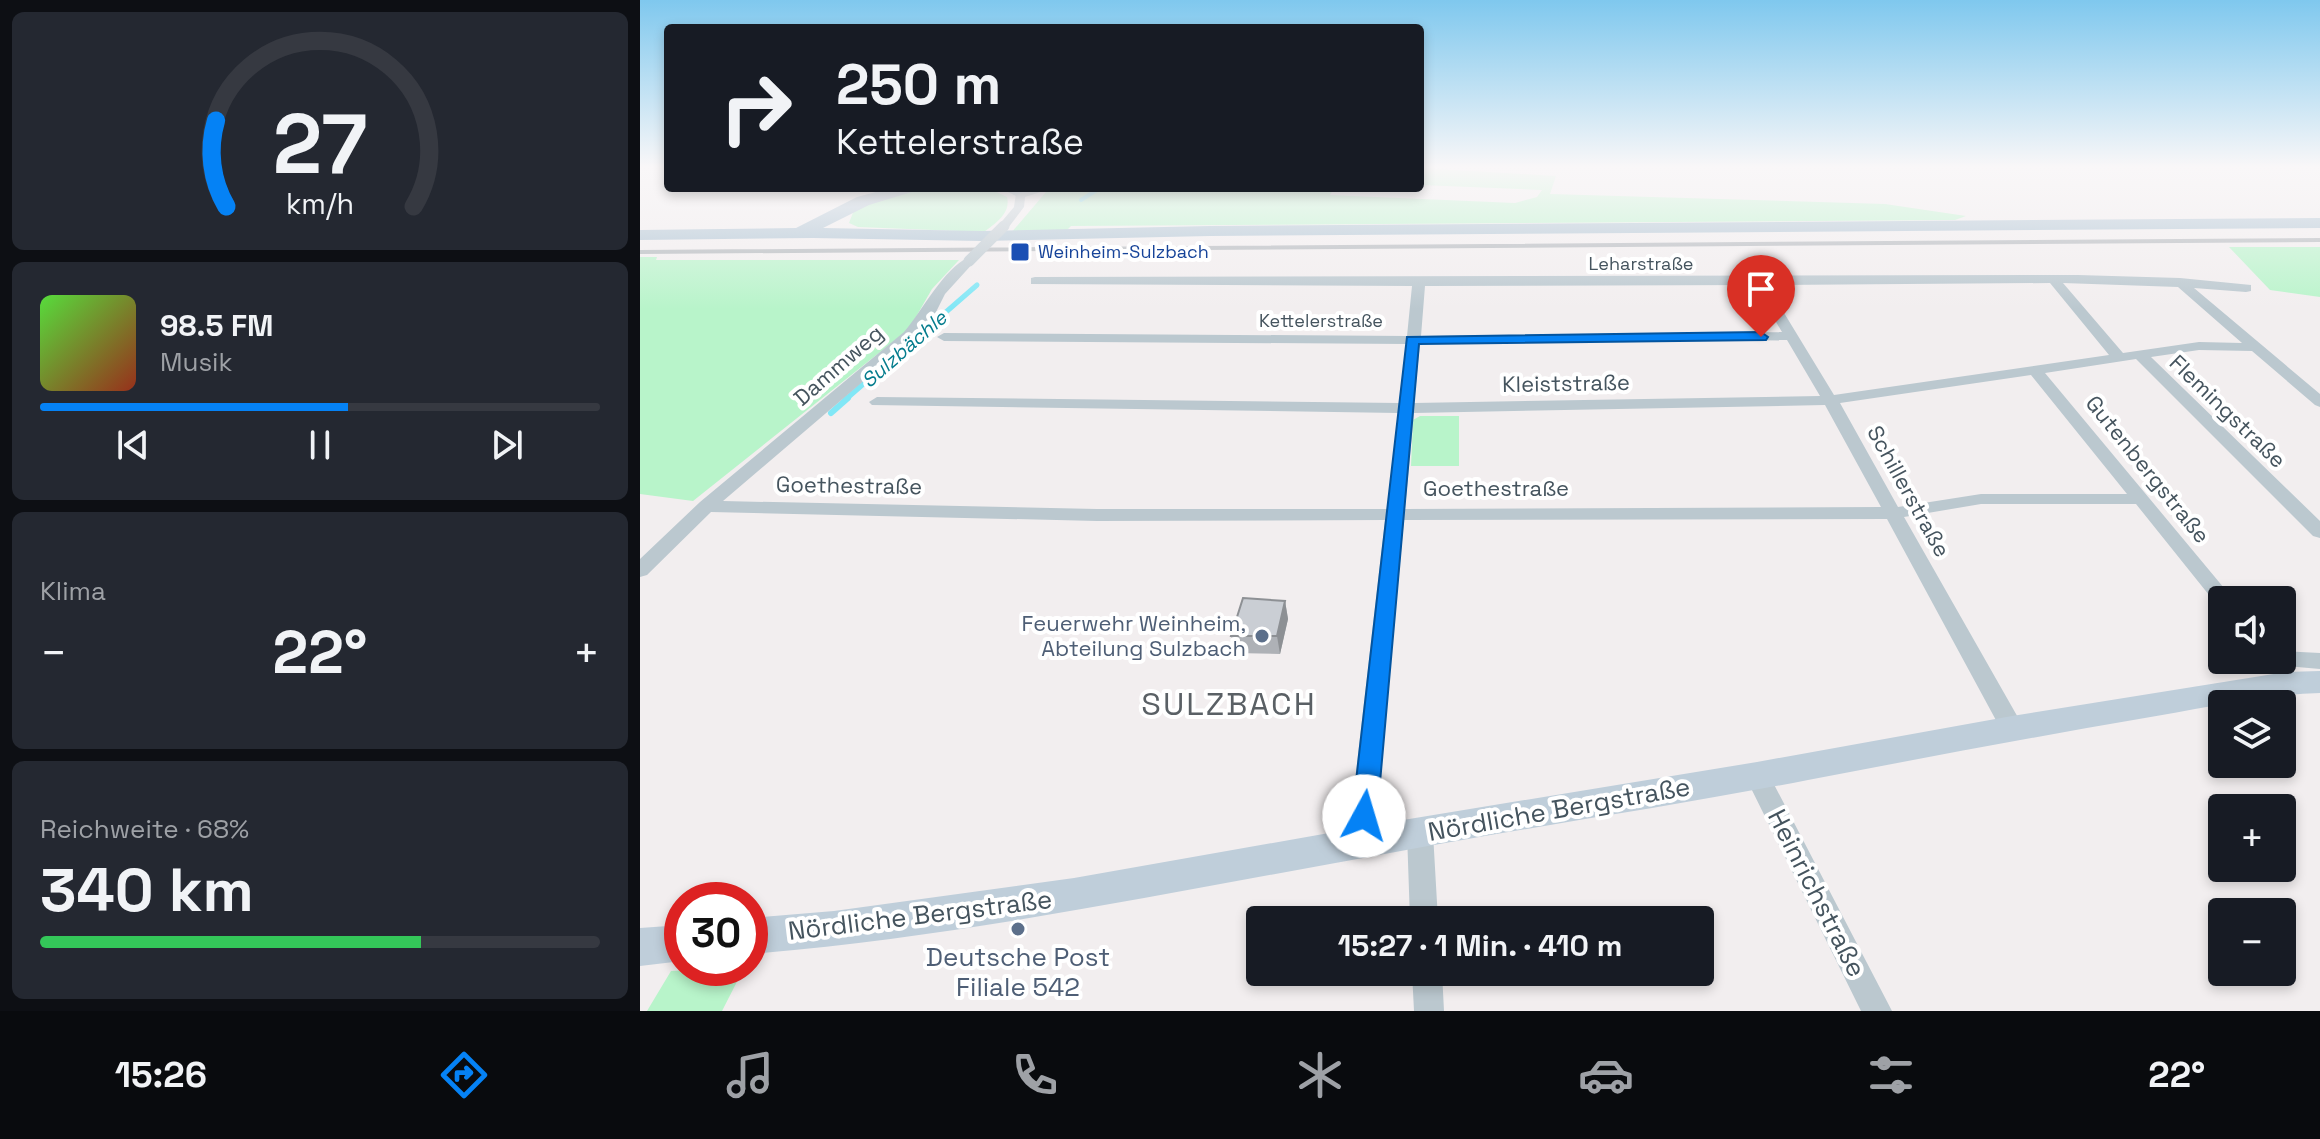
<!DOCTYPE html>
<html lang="de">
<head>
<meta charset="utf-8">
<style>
	:root { --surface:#171b24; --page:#242831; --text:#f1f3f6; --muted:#9ea1a6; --line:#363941; --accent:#0582f5 }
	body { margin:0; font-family:"Space Grotesk",sans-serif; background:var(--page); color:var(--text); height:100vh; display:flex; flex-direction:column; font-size:30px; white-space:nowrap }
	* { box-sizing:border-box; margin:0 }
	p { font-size:26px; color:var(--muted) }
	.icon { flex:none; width:44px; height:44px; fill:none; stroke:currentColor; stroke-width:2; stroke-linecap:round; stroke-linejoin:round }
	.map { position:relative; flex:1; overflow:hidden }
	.side { display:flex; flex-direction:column; gap:12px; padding:12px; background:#0d0f14; width:640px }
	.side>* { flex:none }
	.hud { position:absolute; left:24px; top:24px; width:760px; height:168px; border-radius:8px; box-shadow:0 4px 12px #0003; background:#171b24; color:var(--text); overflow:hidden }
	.fabs { position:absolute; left:1568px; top:586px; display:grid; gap:16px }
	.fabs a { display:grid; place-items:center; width:88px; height:88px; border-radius:8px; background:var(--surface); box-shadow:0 4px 12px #0003; font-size:40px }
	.speed { position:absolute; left:24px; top:882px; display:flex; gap:16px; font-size:40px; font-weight:700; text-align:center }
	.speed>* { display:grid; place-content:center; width:104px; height:104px; border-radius:50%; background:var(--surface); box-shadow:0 4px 12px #0003; line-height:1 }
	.speed .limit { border:12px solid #d22; background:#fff; color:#111 }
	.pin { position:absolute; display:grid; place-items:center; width:68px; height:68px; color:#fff; margin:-82px -34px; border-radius:50% 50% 50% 0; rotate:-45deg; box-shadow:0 0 8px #0007 }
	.pin .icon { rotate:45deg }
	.me { position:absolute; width:88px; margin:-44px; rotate:6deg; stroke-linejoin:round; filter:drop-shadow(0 0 6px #0008) }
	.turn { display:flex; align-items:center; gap:28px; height:168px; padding:0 40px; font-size:36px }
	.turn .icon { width:104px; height:104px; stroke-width:2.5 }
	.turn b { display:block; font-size:56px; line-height:68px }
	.big { font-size:60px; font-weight:700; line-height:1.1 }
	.side .tile { flex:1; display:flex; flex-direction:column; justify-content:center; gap:12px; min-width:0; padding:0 28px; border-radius:12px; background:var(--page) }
	.side .dial { align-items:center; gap:0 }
	.dial svg { height:208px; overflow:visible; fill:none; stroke:var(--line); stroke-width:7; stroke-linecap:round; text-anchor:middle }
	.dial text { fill:var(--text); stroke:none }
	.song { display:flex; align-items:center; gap:24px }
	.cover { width:96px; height:96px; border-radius:12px; background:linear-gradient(135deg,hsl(110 70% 55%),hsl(10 70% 35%)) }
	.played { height:8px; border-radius:4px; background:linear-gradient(90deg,var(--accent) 55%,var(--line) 55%) }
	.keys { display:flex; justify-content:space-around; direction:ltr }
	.heat { display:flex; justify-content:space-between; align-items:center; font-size:44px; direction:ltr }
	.charge { height:12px; border-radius:6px; background:linear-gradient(90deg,#34c759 68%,var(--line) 0) }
	.trip { position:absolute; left:606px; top:906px; width:468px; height:80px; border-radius:8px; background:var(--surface); box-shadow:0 4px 12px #0003; font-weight:700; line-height:80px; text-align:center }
	.menu { display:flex; height:128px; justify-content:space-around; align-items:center; background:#090b0e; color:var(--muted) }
	.menu .icon { width:56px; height:56px }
	.menu .current { color:var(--accent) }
	.menu b { font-size:36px; color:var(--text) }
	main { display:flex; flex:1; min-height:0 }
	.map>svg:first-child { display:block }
	.green { fill:#b8f4ca }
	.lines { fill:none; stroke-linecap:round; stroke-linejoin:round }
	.stream-far2 { stroke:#81e7f6; stroke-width:4 }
	.stream-far1 { stroke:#81e7f6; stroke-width:5 }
	.stream { stroke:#81e7f6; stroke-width:6 }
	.street { fill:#bbc8cf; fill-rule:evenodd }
	.secondary { fill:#bfceda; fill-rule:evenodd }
	.primary { fill:#abc1d1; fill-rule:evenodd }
	.rail { stroke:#b0b5ba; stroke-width:4 }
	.street-bridge { stroke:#bbc8cf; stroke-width:11 }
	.wall { fill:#aeb1b6 }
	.shaded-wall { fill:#8d9094 }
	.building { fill:#caced4; stroke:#8d9094; stroke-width:2 }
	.route { fill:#0582f5; stroke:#03549f; stroke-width:2 }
	.transit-dot { fill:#1a4fb4; stroke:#fff; stroke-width:3 }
	.service-dot { fill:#5c6f8a; stroke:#fff; stroke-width:3 }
	.labels { text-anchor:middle; stroke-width:8; stroke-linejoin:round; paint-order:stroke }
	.far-transit-label { font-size:18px; fill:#164399; stroke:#fff; text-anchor:start }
	.far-street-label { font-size:18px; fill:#45545e; stroke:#fff }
	.far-water-label { font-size:20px; font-style:italic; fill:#047c8d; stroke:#fff }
	.street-label { font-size:22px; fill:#45545e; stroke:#fff }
	.service-label { font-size:22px; fill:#4e5e75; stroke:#fff; text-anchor:end }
	.near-street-label { font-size:26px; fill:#45545e; stroke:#fff }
	.near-service-label { font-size:26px; fill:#4e5e75; stroke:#fff }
	.near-quarter-label { font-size:32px; letter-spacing:2px; fill:#5a6065; stroke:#fff }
</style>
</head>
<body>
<main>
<section class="side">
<div class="tile dial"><svg viewBox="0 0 100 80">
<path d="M14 69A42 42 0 1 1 86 69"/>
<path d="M14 69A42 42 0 0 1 10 36" stroke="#0582f5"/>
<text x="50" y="56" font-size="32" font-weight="700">27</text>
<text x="50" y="72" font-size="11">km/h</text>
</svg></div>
<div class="tile">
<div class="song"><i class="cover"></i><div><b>98.5 FM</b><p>Musik</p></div></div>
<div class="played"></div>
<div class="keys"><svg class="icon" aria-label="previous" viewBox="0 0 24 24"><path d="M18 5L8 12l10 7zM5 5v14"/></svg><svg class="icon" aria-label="pause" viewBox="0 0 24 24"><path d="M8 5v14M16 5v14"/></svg><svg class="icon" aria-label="next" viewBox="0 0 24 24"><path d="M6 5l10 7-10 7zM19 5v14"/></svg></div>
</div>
<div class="tile"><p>Klima</p>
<div class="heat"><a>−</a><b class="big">22°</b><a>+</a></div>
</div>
<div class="tile"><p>Reichweite · 68%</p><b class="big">340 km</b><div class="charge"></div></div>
</section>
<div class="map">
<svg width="1680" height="1011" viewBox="0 0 1680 1011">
	<rect width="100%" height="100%" fill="#f2eeef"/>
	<path class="green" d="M780 168 916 176 910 194 1245 204 1326 216 1315 220 431 226 424 233H371L406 192 419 188H694L690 195 875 203 897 197 902 190 780 185Z
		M281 188H348L367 197C371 213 356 223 344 232L218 227 209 223 214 210 249 195Z
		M1589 247H1680V297L1630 290Z
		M0 257H17L16 260H319L292 289 269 329 53 501 0 494Z
		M780 416H819V466H771L773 420Z
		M104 968 82 1011H7L31 971Z"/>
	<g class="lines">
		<path class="stream-far2" d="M441 200 460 188"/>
		<path class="stream-far1" d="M205 400 337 285"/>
		<path class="stream" d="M191 413 208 398"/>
		<path class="street" d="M395 188H413L385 197 384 207 368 228H360L358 226 374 207 376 193Z
			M329 257 335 261 305 294 295 314 274 338 83 501 457 509H747L758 413 232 405 229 402 237 397 759 403 766 344 304 341 297 337 304 333 767 336 772 286 391 284V278L395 277 1438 275 1540 278 1611 285V291L1606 292 1554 288 1680 394V407L1675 405 1612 351 1559 350 1511 357 1680 521V538L1673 536 1496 359 1405 373 1594 600H1582V606L1577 605 1496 504H1341L1264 517 1384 728 1380 735 1372 737 1364 735 1247 519 764 520 734 842 730 850 721 854 712 850 708 842 745 520 457 521 71 512 7 575 0 577V559L60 502 264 332C283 310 303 269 329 257ZM1410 283 1469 355 1194 395 1127 285ZM1423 283 1538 287 1602 343 1559 342 1483 353ZM1114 285 1142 332 781 336 785 286ZM1147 340 1180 396 774 403 780 344ZM1391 375 1487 494H1341L1258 507 1200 403ZM1185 405 1241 507 765 509 774 413Z
			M1642 651 1680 653V669L1634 665 1632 660H1642Z
			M1117 766 1126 769 1252 1011H1221L1105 776 1108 769Z
			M780 822 789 825 793 833 798 920H770L767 833 771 825Z
			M772 972H802L804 1011H774Z"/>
		<path class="secondary" d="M1680 671V693C1618 695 1560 709 1499 719 1388 738 1278 759 1168 780 1029 807 889 827 750 853 537 891 326 936 110 954V918L194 911 434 878 751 822 1117 762 1372 716 1646 672Z
			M42 925V961L0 966V928Z"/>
		<path class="primary" d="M251 188H277L275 191 229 205 183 228 342 231 570 226 1680 218V228L570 236 342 241 173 238 0 240V230L156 228 217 197Z
			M360 188H382L384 191 376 196Z"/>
		<path class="rail" d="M0 252 1680 240"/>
		<path class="street-bridge" d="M329 261 364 226"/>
	</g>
	<path class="wall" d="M645 601 648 619 640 654 595 653 591 636Z"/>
	<path class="shaded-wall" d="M645 601 648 619 640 654 637 636Z"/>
	<path class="building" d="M603 598 645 601 637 636H591Z"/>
	<linearGradient id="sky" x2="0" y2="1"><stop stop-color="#7fc8ee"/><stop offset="0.54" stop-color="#f9f7f8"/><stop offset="1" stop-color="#f9f7f8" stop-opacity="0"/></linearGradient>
	<rect width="1680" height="309" fill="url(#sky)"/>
	<path class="route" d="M1121 332 1128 337 1126 340 779 344 737 816 733 824 724 827 715 824 712 816 767 337Z"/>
	<rect class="transit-dot" x="370" y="242" width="20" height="20" rx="4"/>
	<g class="service-dot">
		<circle cx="622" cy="636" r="8"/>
		<circle cx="378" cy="929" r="8"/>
	</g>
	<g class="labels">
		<g class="far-transit-label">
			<text x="398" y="258">Weinheim-Sulzbach</text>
		</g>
		<g class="far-street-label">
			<text x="1001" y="270">Leharstraße</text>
			<text x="681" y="327">Kettelerstraße</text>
		</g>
		<g class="far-water-label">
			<text transform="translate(264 349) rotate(-41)" y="7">Sulzbächle</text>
		</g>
		<g class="street-label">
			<text transform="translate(198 365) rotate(-41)" y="8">Dammweg</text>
			<text transform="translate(926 383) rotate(-1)" y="8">Kleiststraße</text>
			<text transform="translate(1588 411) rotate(44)" y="8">Flemingstraße</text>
			<text transform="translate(1508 469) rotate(51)" y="8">Gutenbergstraße</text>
			<text transform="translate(209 485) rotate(1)" y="8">Goethestraße</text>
			<text x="856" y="496">Goethestraße</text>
			<text transform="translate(1269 491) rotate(61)" y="8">Schillerstraße</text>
		</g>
		<g class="service-label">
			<text x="606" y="631">Feuerwehr Weinheim,<tspan x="606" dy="25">Abteilung Sulzbach</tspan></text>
		</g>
		<g class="near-street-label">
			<text transform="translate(919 809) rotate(-10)" y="9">Nördliche Bergstraße</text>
			<text transform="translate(1177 893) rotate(63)" y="9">Heinrichstraße</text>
			<text transform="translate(280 915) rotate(-7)" y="9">Nördliche Bergstraße</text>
		</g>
		<g class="near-service-label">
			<text x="378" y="966">Deutsche Post<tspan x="378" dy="30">Filiale 542</tspan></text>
		</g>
		<g class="near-quarter-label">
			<text x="589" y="715">SULZBACH</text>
		</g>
	</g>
</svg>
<div class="fabs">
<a><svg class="icon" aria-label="sound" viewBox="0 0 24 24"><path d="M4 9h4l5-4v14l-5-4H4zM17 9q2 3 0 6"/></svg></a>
<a><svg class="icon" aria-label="layers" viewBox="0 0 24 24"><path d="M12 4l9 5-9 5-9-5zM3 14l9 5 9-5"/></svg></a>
<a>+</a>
<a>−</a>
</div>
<div class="speed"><div class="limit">30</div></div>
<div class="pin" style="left:1121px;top:337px;background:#d93025"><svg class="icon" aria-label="arrive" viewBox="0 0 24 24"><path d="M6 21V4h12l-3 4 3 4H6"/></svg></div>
<svg class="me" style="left:724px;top:816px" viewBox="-20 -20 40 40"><circle r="19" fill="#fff"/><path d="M0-13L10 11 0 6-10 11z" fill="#0582f5"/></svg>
<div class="trip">15:27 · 1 Min. · 410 m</div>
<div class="hud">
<div class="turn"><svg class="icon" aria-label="right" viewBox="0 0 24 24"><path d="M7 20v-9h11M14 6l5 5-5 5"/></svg><div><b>250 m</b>Kettelerstraße</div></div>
</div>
</div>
</main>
<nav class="menu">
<b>15:26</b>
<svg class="icon current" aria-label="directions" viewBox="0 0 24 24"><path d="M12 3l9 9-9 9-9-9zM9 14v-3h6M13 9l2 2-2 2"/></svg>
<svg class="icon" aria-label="music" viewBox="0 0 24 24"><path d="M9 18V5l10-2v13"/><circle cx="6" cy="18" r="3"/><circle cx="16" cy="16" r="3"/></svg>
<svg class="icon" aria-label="phone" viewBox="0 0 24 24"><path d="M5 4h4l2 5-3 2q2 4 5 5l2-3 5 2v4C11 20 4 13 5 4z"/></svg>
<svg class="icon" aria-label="climate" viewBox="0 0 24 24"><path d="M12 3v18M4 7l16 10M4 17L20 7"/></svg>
<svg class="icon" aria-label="car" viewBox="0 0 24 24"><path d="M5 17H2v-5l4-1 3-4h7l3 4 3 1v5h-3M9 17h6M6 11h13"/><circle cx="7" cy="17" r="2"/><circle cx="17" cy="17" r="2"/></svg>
<svg class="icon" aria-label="filters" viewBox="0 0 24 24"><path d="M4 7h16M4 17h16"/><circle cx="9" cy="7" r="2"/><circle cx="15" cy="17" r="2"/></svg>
<b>22°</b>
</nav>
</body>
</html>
